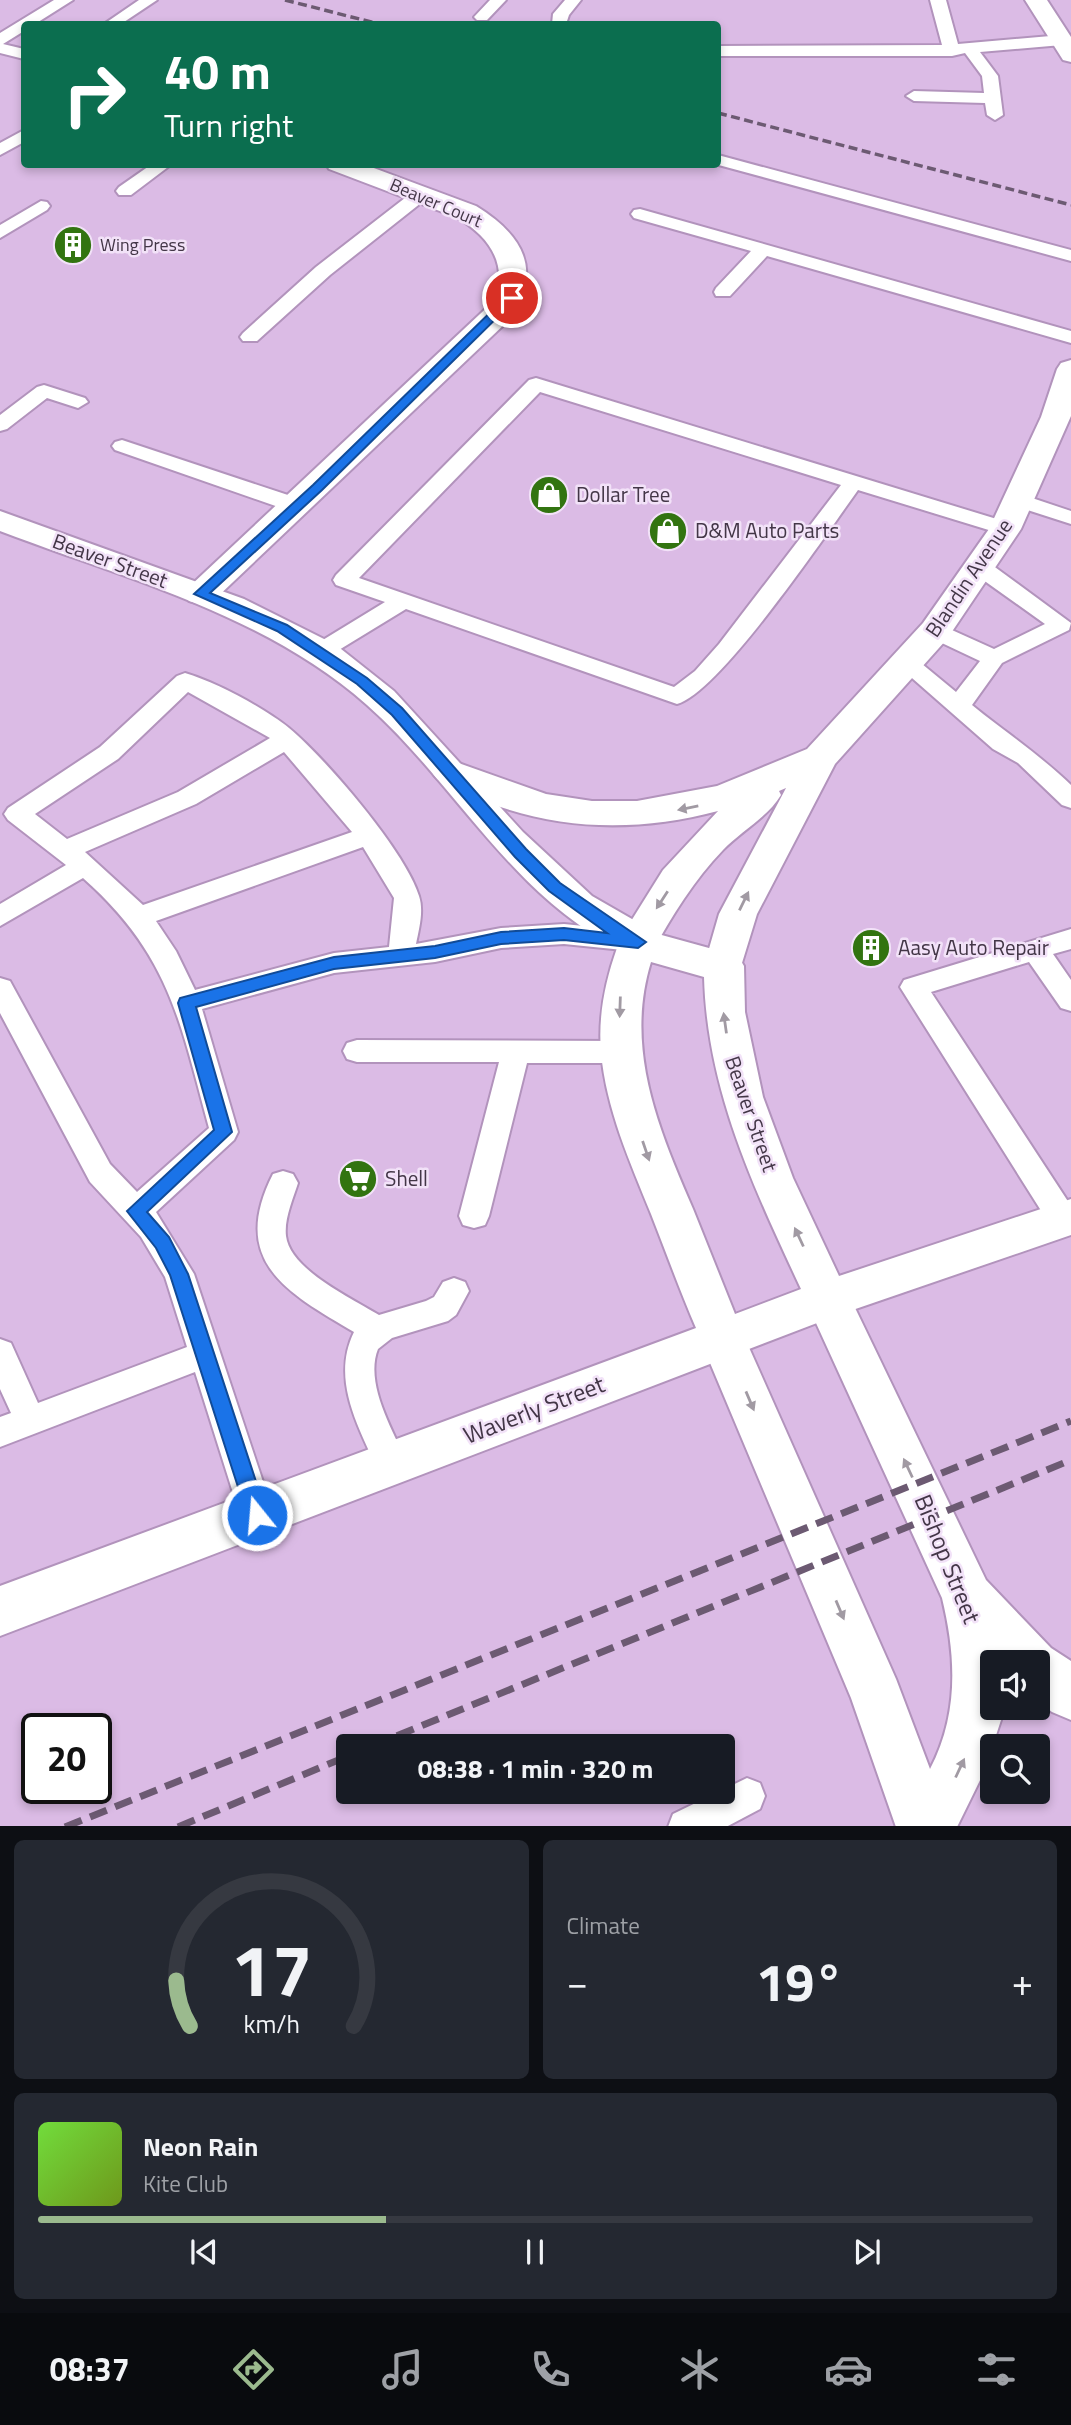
<!DOCTYPE html>
<html lang="en">
<head>
<meta charset="utf-8">
<style>
	:root { --surface:#171b24; --page:#242831; --text:#f1f3f6; --muted:#9ea1a6; --line:#363941; --accent:#9bba8e }
	body { margin:0; font-family:"Titillium Web",sans-serif; background:var(--page); color:var(--text); height:100vh; display:flex; flex-direction:column; font-size:26px; white-space:nowrap }
	* { box-sizing:border-box; margin:0 }
	p { font-size:23px; color:var(--muted) }
	.icon { flex:none; width:38px; height:38px; fill:none; stroke:currentColor; stroke-width:2; stroke-linecap:round; stroke-linejoin:round }
	.map { position:relative; height:1826px; overflow:hidden }
	.drawer { display:flex; flex-direction:column; gap:14px; padding:14px; background:#0d0f14; flex:1 }
	.drawer>* { flex:none }
	.banner { position:absolute; left:21px; top:21px; width:700px; height:147px; border-radius:7px; box-shadow:0 4px 10px #0003; background:#0b6e4f; color:#fff; overflow:hidden }
	.controls { position:absolute; left:980px; top:1650px; display:grid; gap:14px }
	.controls a { display:grid; place-items:center; width:70px; height:70px; border-radius:7px; background:var(--surface); box-shadow:0 4px 10px #0003; font-size:35px }
	.speed { position:absolute; left:21px; top:1713px; display:flex; gap:14px; font-size:35px; font-weight:700; text-align:center }
	.speed>* { display:grid; place-content:center; width:91px; height:91px; border-radius:50%; background:var(--surface); box-shadow:0 4px 10px #0003; line-height:1 }
	.speed .limit { border:4px solid #111; border-radius:10px; background:#fff; color:#111 }
	.pin { position:absolute; display:grid; place-items:center; width:60px; height:60px; color:#fff; margin:-30px; border:4px solid #fff; border-radius:50%; box-shadow:0 2px 7px #0007 }
	.me { position:absolute; width:77px; margin:-38px; rotate:343deg; stroke-linejoin:round; filter:drop-shadow(0 0 5px #0008) }
	.turn { display:flex; align-items:center; gap:24px; height:147px; padding:0 28px; font-size:32px }
	.turn .icon { width:91px; height:91px; stroke-width:2.5 }
	.turn b { display:block; font-size:49px; line-height:60px }
	.big { font-size:52px; font-weight:700; line-height:1.1 }
	.drawer .card { flex:1; display:flex; flex-direction:column; justify-content:center; gap:10px; min-width:0; padding:0 24px; border-radius:10px; background:var(--page) }
	.drawer .dial { align-items:center; gap:0 }
	.dial svg { height:182px; overflow:visible; fill:none; stroke:var(--line); stroke-width:7; stroke-linecap:round; text-anchor:middle }
	.dial text { fill:var(--text); stroke:none }
	.song { display:flex; align-items:center; gap:21px }
	.cover { width:84px; height:84px; border-radius:10px; background:linear-gradient(135deg,hsl(100 70% 55%),hsl(80 70% 35%)) }
	.played { height:7px; border-radius:4px; background:linear-gradient(90deg,var(--accent) 35%,var(--line) 35%) }
	.keys { display:flex; justify-content:space-around; direction:ltr }
	.heat { display:flex; justify-content:space-between; align-items:center; font-size:38px; direction:ltr }
	.drawer .tiles { flex:1; display:grid; gap:14px; grid-template-columns:1fr 1fr }
	.card:last-child { grid-column:span 2 }
	.trip { position:absolute; left:336px; top:1734px; width:399px; height:70px; border-radius:7px; background:var(--surface); box-shadow:0 4px 10px #0003; font-weight:700; line-height:70px; text-align:center }
	.menu { display:flex; height:112px; justify-content:space-around; align-items:center; background:#090b0e; color:var(--muted) }
	.menu .icon { width:49px; height:49px }
	.menu .selected { color:var(--accent) }
	.menu b { font-size:32px; color:var(--text) }
	.map>svg:first-child { display:block }
	.lines { fill:none; stroke-linecap:round; stroke-linejoin:round }
	.service-casing { stroke:#b293bc; stroke-width:4 }
	.minor-casing { stroke:#b293bc; stroke-width:4 }
	.tertiary-casing { stroke:#b293bc; stroke-width:4 }
	.secondary-casing { stroke:#b293bc; stroke-width:4 }
	.service { fill:#fff; fill-rule:evenodd }
	.minor { fill:#fff; fill-rule:evenodd }
	.tertiary { fill:#fff; fill-rule:evenodd }
	.secondary { fill:#fff; fill-rule:evenodd }
	.rail-far1 { stroke:#6c5a72; stroke-width:3.5; stroke-dasharray:9 4.5; stroke-linecap:butt }
	.rail { stroke:#6c5a72; stroke-width:7; stroke-dasharray:18 9; stroke-linecap:butt }
	.oneway { fill:#a19aa3 }
	.route { fill:#1a73e8; stroke:#114b97; stroke-width:2 }
	.labels { text-anchor:middle; stroke-width:5; stroke-linejoin:round; paint-order:stroke }
	.far-street-label { font-size:18px; fill:#433647; stroke:#f2e2f8 }
	.far-poi-label { font-size:18px; fill:#433647; stroke:#f2e2f8; text-anchor:start }
	.poi-label { font-size:21px; fill:#433647; stroke:#f2e2f8; text-anchor:start }
	.street-label { font-size:21px; fill:#433647; stroke:#f2e2f8 }
	.near-street-label { font-size:24px; fill:#433647; stroke:#f2e2f8 }
</style>
</head>
<body>
<div class="map">
<svg width="1071" height="1827" viewBox="0 0 1071 1827">
	<rect width="100%" height="100%" fill="#dbbbe5"/>
	<g class="lines">
		<g class="service-casing">
			<path id="service" d="M54 0H73L35 24H24V31L3 44 24 49V59L0 53V33Z
				M139 0H157L121 24H104Z
				M490 0H506L487 20H477L474 17Z
				M565 0H581L569 15 566 24H552L553 14Z
				M930 0H946L958 44 1062 35 1070 40 1062 45 980 52 998 76 1003 115 995 120 987 115 985 103 914 101 906 96 914 91 984 93 982 76 965 53 952 56H718V46L942 45Z
				M24 130V142L0 155V143Z
				M718 155 1071 250V261L715 164Z
				M152 164H172L131 195H119L116 191 119 187Z
				M420 190 426 191 429 195 426 199 330 275 257 341H243L240 337 243 333 316 267 414 191Z
				M41 201 47 202 50 206 47 210 0 238V225Z
				M640 209 1071 331V343L767 256 730 296H716L714 292 716 288 751 251 634 218 631 214 634 210Z
				M536 378 1013 524 1016 529 1005 535 858 490C827 533 720 692 677 704L406 609 329 656H313L309 651 313 646 385 602 336 585 333 580 336 575 529 380ZM540 392 841 485 719 644 695 671 674 687 359 578Z
				M44 385 85 398 88 402 78 408 47 398 7 429 0 431V415L37 387Z
				M122 440 306 501 309 506 298 512 290 511 115 450 112 446 115 442Z
				M1020 494 1071 511V524L1012 505 1009 500 1012 495Z
				M980 560 988 562 1071 623 1069 630 1002 663 972 705C1005 732 1040 755 1071 785V808L1062 805 1018 763 993 749 896 664 900 659H916L956 692 980 661 927 636 924 631 927 626H943L994 649 1045 624 972 572 969 567 972 562Z
				M185 673C216 682 264 708 289 728 326 759 405 851 419 896 424 911 419 929 416 944L501 928 564 924 633 931 642 934 646 941 642 948 633 951 564 944 501 948 435 962 334 973 202 1009 238 1132 234 1140 156 1212 194 1274 274 1515 269 1526 257 1531 245 1526 240 1515 195 1372 0 1447V1417L11 1413 0 1389V1339L11 1343 38 1403 187 1347 165 1277 141 1237 90 1182 0 1013V978L10 981 110 1164 137 1192 209 1128C180 1022 170 955 83 878L0 926V904L66 865 8 820 4 814 8 808 100 747 177 676ZM188 692 270 738 178 792 67 839 35 814 118 759ZM284 752 352 832 143 905 85 852 196 804ZM363 847 394 898 389 947 334 953 195 990 176 951 156 921Z
				M1071 929V949L1053 954 1071 980V1011L1061 1008 1029 962 931 992 1071 1206V1229L1063 1232 1052 1228 900 987 904 980Z
				M357 1040 619 1041 629 1044 633 1052 629 1060 619 1063H527L489 1216 485 1225 474 1228 463 1225 459 1216 499 1062H357L347 1059 343 1051 347 1043Z
				M283 1171 293 1174 298 1183C293 1199 284 1219 286 1236 290 1270 353 1299 379 1315L426 1301 434 1297 443 1282 454 1278 465 1282 469 1291 456 1315 448 1321 392 1338 378 1349C364 1384 394 1433 408 1464L404 1475 392 1479 380 1475C360 1429 330 1381 354 1332 286 1292 229 1261 273 1174Z
				M747 1778 760 1783 765 1796 760 1809 726 1827H668L673 1814Z"/>
		</g>
		<g class="minor-casing">
			<path id="minor" d="M326 164H363L476 206C523 235 543 270 510 319L213 601 201 604 189 601 185 594 189 587 496 299C507 262 489 237 458 218L329 169Z"/>
		</g>
		<g class="tertiary-casing">
			<path id="tertiary" d="M1025 0H1047L1071 37V62L1063 60Z
				M1071 360V416L1021 529 947 639 835 764 757 914 738 976 724 981 710 976 704 966 719 914 786 788 779 791 781 795C768 817 740 832 723 850 694 880 672 916 652 952L638 956 624 952 618 942 663 870 718 811C635 833 552 831 472 796 458 790 440 786 432 772L437 763 450 760 546 794 592 801H637L717 786 807 749 923 623 989 529 1041 417 1057 369 1061 363Z
				M828 1279 844 1285 986 1580 1051 1648 1071 1661V1720L1052 1712 1038 1701V1662H992V1708H1003L1002 1717 984 1772 957 1827H896L851 1698 700 1339 707 1325 723 1319 739 1325 896 1679 930 1769C959 1714 956 1656 942 1598L805 1299 812 1285Z"/>
		</g>
		<g class="secondary-casing">
			<path id="secondary" d="M0 511 244 599 336 645 394 691 523 832 592 896 658 934 738 956 744 966 745 1012 763 1097 793 1178 839 1276 1071 1199V1235L838 1315 0 1636V1586L696 1328C680 1291 666 1252 651 1214 630 1162 606 1109 601 1052 598 1016 605 982 617 948 509 892 455 783 367 705 264 614 126 579 0 531ZM651 962 704 977C707 1090 754 1188 801 1289L735 1314C721 1279 707 1244 693 1209 659 1130 624 1049 651 962Z"/>
		</g>
		<use href="#service" class="service"/>
		<use href="#minor" class="minor"/>
		<use href="#tertiary" class="tertiary"/>
		<use href="#secondary" class="secondary"/>
		<path class="rail-far1" d="M285 0 379 24
			M718 113 1071 205"/>
		<path class="rail" d="M372 1746 1071 1460
			M65 1827 1071 1421
			M178 1827 348 1756"/>
	</g>
	<defs><path id="oneway-solid" d="M-6-.8H1V-3.2L6.5 0L1 3.2V.8H-6Z" transform="scale(1.75)"/></defs>
	<g class="oneway">
		<use href="#oneway-solid" transform="translate(688 808) rotate(169)"/>
		<use href="#oneway-solid" transform="translate(662 900) rotate(123)"/>
		<use href="#oneway-solid" transform="translate(744 901) rotate(-64)"/>
		<use href="#oneway-solid" transform="translate(620 1007) rotate(92)"/>
		<use href="#oneway-solid" transform="translate(725 1023) rotate(-98)"/>
		<use href="#oneway-solid" transform="translate(646 1151) rotate(71)"/>
		<use href="#oneway-solid" transform="translate(799 1237) rotate(-115)"/>
		<use href="#oneway-solid" transform="translate(750 1401) rotate(67)"/>
		<use href="#oneway-solid" transform="translate(908 1468) rotate(-115)"/>
		<use href="#oneway-solid" transform="translate(840 1610) rotate(67)"/>
		<use href="#oneway-solid" transform="translate(960 1768) rotate(-65)"/>
	</g>
	<path class="route" d="M507 296 517 298 322 490 210 593 287 625 367 678 402 708 526 849 560 883 646 942 638 948 564 940 501 944 435 958 334 969 196 1007 232 1132 147 1212 169 1237 188 1274 267 1515 264 1522 257 1524 250 1522 247 1515 170 1275 156 1248 127 1211 214 1130 178 1003 180 998 334 957 435 946 501 932 564 928 607 933 549 891 515 857 392 715 357 684 277 631 194 594 313 485Z"/>
	<defs>
		<g id="building-disc" transform="scale(2.0125)"><circle r="9.5" fill="#327410" stroke="#f2e2f8"/><path d="M-4-6H4V6H1V3H-1V6H-4ZM-2.5-4.3h1.7v1.8h-1.7ZM.8-4.3h1.7v1.8H.8ZM-2.5-1h1.7V.8h-1.7ZM.8-1h1.7V.8H.8Z" fill="#fff"/></g>
		<g id="shop-disc" transform="scale(2.0125)"><circle r="9.5" fill="#327410" stroke="#f2e2f8"/><path d="M-5-2.5h2.3a2.7 3.5 0 0 1 5.4 0H5L5.5 6h-11ZM-1.5-2.5h3a1.5 2.3 0 0 0-3 0Z" fill="#fff"/></g>
		<g id="supermarket-disc" transform="scale(2.0125)"><circle r="9.5" fill="#327410" stroke="#f2e2f8"/><path d="M-6-5.5h2.5l.6 2H6L4.5 2H-2.5L-4.4-4H-6ZM-1.5 3.2a1.3 1.3 0 1 0 .1 0ZM3 3.2a1.3 1.3 0 1 0 .1 0Z" fill="#fff"/></g>
	</defs>
	<g fill-rule="evenodd">
		<use href="#building-disc" x="73" y="245"/>
		<use href="#shop-disc" x="549" y="495"/>
		<use href="#shop-disc" x="668" y="531"/>
		<use href="#building-disc" x="871" y="948"/>
		<use href="#supermarket-disc" x="358" y="1179"/>
	</g>
	<g class="labels">
		<g class="far-street-label">
			<text transform="translate(436 203) rotate(23)" y="6">Beaver Court</text>
		</g>
		<g class="far-poi-label">
			<text x="100" y="251">Wing Press</text>
		</g>
		<g class="poi-label">
			<text x="576" y="502">Dollar Tree</text>
			<text x="695" y="538">D&amp;M Auto Parts</text>
			<text x="898" y="955">Aasy Auto Repair</text>
			<text x="385" y="1186">Shell</text>
		</g>
		<g class="street-label">
			<text transform="translate(110 561) rotate(20)" y="7">Beaver Street</text>
			<text transform="translate(969 578) rotate(-56)" y="7">Blandin Avenue</text>
			<text transform="translate(751 1114) rotate(71)" y="7">Beaver Street</text>
		</g>
		<g class="near-street-label">
			<text transform="translate(534 1410) rotate(-21)" y="8">Waverly Street</text>
			<text transform="translate(947 1559) rotate(68)" y="8">Bishop Street</text>
		</g>
	</g>
</svg>
<div class="controls">
<a><svg class="icon" aria-label="sound" viewBox="0 0 24 24"><path d="M4 9h4l5-4v14l-5-4H4zM17 9q2 3 0 6"/></svg></a>
<a><svg class="icon" aria-label="search" viewBox="0 0 24 24"><circle cx="10" cy="10" r="6"/><path d="M15 15l6 6"/></svg></a>
</div>
<div class="speed"><div class="limit">20</div></div>
<div class="pin" style="left:512px;top:298px;background:#d93025"><svg class="icon" aria-label="arrive" viewBox="0 0 24 24"><path d="M6 21V4h12l-3 4 3 4H6"/></svg></div>
<svg class="me" style="left:257px;top:1515px" viewBox="-20 -20 40 40"><circle r="17" fill="#1a73e8" stroke="#fff" stroke-width="3"/><path d="M0-11L8 9 0 5-8 9z" fill="#fff"/></svg>
<div class="trip">08:38 · 1 min · 320 m</div>
<div class="banner">
<div class="turn"><svg class="icon" aria-label="right" viewBox="0 0 24 24"><path d="M7 20v-9h11M14 6l5 5-5 5"/></svg><div><b>40 m</b>Turn right</div></div>
</div>
</div>
<section class="drawer">
<div class="tiles">
<div class="card dial"><svg viewBox="0 0 100 80">
<path d="M14 69A42 42 0 1 1 86 69"/>
<path d="M14 69A42 42 0 0 1 8 49" stroke="#9bba8e"/>
<text x="50" y="56" font-size="32" font-weight="700">17</text>
<text x="50" y="72" font-size="11">km/h</text>
</svg></div>
<div class="card"><p>Climate</p>
<div class="heat"><a>−</a><b class="big">19°</b><a>+</a></div>
</div>
<div class="card">
<div class="song"><i class="cover"></i><div><b>Neon Rain</b><p>Kite Club</p></div></div>
<div class="played"></div>
<div class="keys"><svg class="icon" aria-label="previous" viewBox="0 0 24 24"><path d="M18 5L8 12l10 7zM5 5v14"/></svg><svg class="icon" aria-label="pause" viewBox="0 0 24 24"><path d="M8 5v14M16 5v14"/></svg><svg class="icon" aria-label="next" viewBox="0 0 24 24"><path d="M6 5l10 7-10 7zM19 5v14"/></svg></div>
</div>
</div>
</section>
<nav class="menu">
<b>08:37</b>
<svg class="icon selected" aria-label="directions" viewBox="0 0 24 24"><path d="M12 3l9 9-9 9-9-9zM9 14v-3h6M13 9l2 2-2 2"/></svg>
<svg class="icon" aria-label="music" viewBox="0 0 24 24"><path d="M9 18V5l10-2v13"/><circle cx="6" cy="18" r="3"/><circle cx="16" cy="16" r="3"/></svg>
<svg class="icon" aria-label="phone" viewBox="0 0 24 24"><path d="M5 4h4l2 5-3 2q2 4 5 5l2-3 5 2v4C11 20 4 13 5 4z"/></svg>
<svg class="icon" aria-label="climate" viewBox="0 0 24 24"><path d="M12 3v18M4 7l16 10M4 17L20 7"/></svg>
<svg class="icon" aria-label="car" viewBox="0 0 24 24"><path d="M5 17H2v-5l4-1 3-4h7l3 4 3 1v5h-3M9 17h6M6 11h13"/><circle cx="7" cy="17" r="2"/><circle cx="17" cy="17" r="2"/></svg>
<svg class="icon" aria-label="filters" viewBox="0 0 24 24"><path d="M4 7h16M4 17h16"/><circle cx="9" cy="7" r="2"/><circle cx="15" cy="17" r="2"/></svg>
</nav>
</body>
</html>
